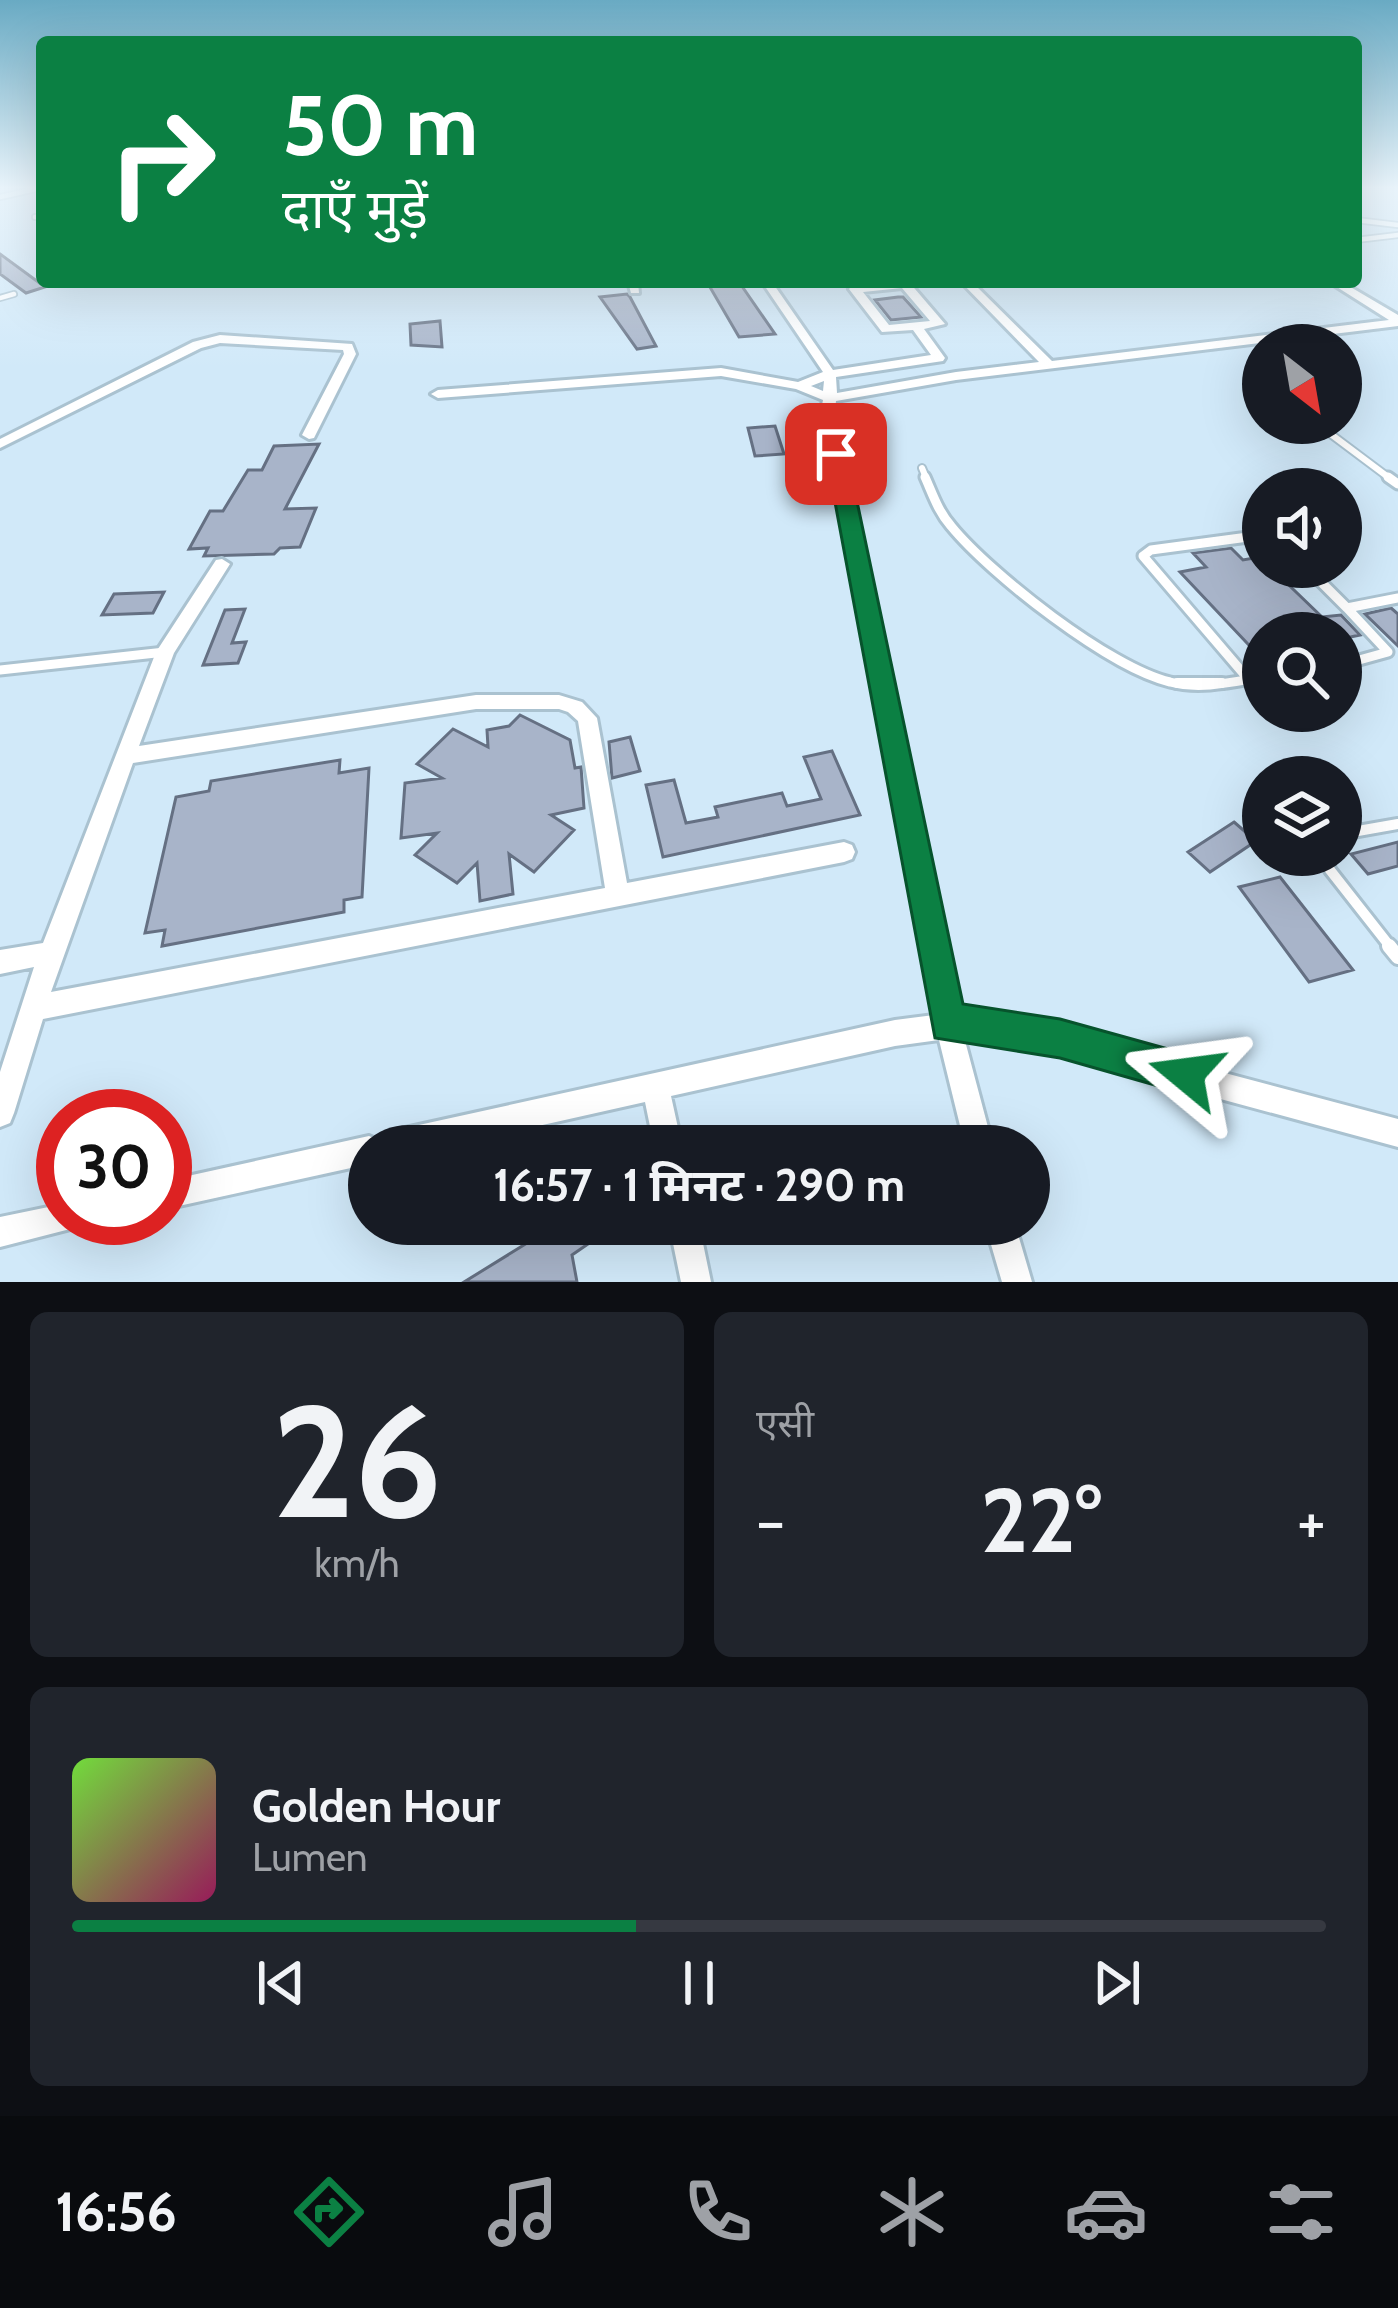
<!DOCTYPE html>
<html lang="hi">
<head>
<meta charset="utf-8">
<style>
	:root { --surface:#171b24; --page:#20242c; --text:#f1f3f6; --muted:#9ea1a6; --line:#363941; --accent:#0b8043 }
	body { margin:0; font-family:Cabin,"Noto Sans Devanagari",sans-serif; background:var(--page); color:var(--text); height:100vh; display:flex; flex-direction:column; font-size:45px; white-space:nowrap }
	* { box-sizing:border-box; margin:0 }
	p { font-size:39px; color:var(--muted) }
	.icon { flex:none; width:66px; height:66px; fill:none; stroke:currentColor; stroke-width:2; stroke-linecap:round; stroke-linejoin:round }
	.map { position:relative; height:1282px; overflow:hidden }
	.sheet { display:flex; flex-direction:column; gap:30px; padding:30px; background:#0d0f14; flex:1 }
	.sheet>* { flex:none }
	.guide { position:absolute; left:36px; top:36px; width:1326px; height:252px; border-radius:12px; box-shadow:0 12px 48px #0002; background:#0b8043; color:#fff; overflow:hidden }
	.needle { width:78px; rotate:149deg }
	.controls { position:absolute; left:1242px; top:324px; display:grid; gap:24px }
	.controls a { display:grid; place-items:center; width:120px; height:120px; border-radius:50%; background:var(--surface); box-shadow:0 12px 48px #0002; font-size:60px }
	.speed { position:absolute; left:36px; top:1089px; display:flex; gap:24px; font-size:60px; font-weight:700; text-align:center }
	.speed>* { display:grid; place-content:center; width:156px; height:156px; border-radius:50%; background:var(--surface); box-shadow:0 12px 48px #0002; line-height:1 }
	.speed .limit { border:18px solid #d22; background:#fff; color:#111 }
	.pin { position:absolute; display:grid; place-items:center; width:102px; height:102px; color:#fff; margin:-51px; border-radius:24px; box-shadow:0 6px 18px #0006 }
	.me { position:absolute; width:132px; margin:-66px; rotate:286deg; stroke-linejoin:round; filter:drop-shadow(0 0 9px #0008) }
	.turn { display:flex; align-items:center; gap:42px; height:252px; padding:0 48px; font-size:54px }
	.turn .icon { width:156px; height:156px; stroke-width:2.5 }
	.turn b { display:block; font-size:84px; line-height:102px }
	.big { font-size:90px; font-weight:700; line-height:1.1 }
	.sheet .card { flex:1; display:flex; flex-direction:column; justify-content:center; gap:18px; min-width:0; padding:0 42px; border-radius:18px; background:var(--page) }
	.sheet .dial { align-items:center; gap:0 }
	.dial b { font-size:156px; line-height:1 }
	.song { display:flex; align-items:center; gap:36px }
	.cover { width:144px; height:144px; border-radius:18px; background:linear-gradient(135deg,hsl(100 70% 55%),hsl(330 70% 35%)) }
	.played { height:12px; border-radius:6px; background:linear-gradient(90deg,var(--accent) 45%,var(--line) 45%) }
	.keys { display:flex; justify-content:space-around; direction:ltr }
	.heat { display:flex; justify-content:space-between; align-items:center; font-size:66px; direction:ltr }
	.sheet .tiles { flex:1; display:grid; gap:30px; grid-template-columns:1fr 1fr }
	.card:last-child { grid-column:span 2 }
	.trip { position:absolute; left:348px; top:1125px; width:702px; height:120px; border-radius:60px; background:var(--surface); box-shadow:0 12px 48px #0002; font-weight:700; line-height:120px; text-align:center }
	.tab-bar { display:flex; height:192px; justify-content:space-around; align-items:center; background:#090b0e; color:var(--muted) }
	.tab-bar .icon { width:84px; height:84px }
	.tab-bar .active { color:var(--accent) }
	.tab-bar b { font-size:54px; color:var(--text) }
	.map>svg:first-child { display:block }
	.building { fill:#a8b4c9; stroke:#657083; stroke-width:3 }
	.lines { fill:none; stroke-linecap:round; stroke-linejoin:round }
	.lane-far4-casing { stroke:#aac2d0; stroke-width:8 }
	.lane-far3-casing { stroke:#aac2d0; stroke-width:10 }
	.lane-far2-casing { stroke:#aac2d0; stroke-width:15 }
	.lane-far1-casing { stroke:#aac2d0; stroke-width:16 }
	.lane-casing { stroke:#aac2d0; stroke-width:20 }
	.street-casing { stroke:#aac2d0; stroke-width:6 }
	.lane-far4 { stroke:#fff; stroke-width:4.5 }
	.lane-far3 { stroke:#fff; stroke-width:6 }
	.lane-far2 { stroke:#fff; stroke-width:9 }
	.lane-far1 { stroke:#fff; stroke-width:10 }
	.lane { stroke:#fff; stroke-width:14 }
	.street { fill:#fff; fill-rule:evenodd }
	.route { fill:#0b8043; stroke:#07532c; stroke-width:3 }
</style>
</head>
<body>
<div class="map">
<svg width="1398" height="1282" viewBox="0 0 1398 1282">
	<rect width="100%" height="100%" fill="#d1e9f9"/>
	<path class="building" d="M0 254 45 287 26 293 0 274Z
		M707 282H739L775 334 739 337Z
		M627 294 630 297 656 346 637 349 600 297Z
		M898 297H903L921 317 891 320 875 300Z
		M440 321 442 347 411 345 410 324Z
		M775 426 784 454 755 456 748 428Z
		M319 444 285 509 316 508 300 547 280 548 274 554 204 556 208 548 189 549 210 511H223L248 470H262L274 446Z
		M1231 548 1243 560 1260 557 1263 567H1270L1322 617 1341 615 1360 635 1341 639V633H1263V660L1180 572 1206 567 1193 553Z
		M164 592 153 613 102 615 114 594Z
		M1391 608 1398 614V646L1365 614Z
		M245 609 232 643 246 642 238 663 203 665 225 610Z
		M520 715 570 740 575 768 581 767 584 808 551 815 574 830 534 872 509 854 513 894 480 901 477 863 457 883 415 855 437 833 401 838 405 783 442 778 417 764 453 729 488 747 487 730 509 726Z
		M630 737 640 771 612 778 609 742Z
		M832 751 860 815 663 857 646 785 674 780 686 823 718 817 715 807 782 793 787 806 821 799 804 757Z
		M340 760 339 773 369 768 362 897 344 900V912L162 946 165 930 145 933 176 797 209 791 211 781Z
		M1234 822 1256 841 1210 872 1188 852Z
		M1398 842V866L1368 874 1351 854Z
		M1280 877 1353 970 1309 982 1239 887Z
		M558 1224H617L572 1255 577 1282H464Z"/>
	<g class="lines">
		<g class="lane-far4-casing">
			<path id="lane-far4" d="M0 197 40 188
				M35 217H42
				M1356 220 1398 225
				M1356 240 1398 235
				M0 298 14 294"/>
		</g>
		<g class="lane-far3-casing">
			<path id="lane-far3" d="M1316 423 1392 480
				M922 468 927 480"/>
		</g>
		<g class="lane-far2-casing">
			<path id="lane-far2" d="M925 477C933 495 938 511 951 526 990 574 1110 668 1170 682 1200 690 1233 682 1263 677
				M1388 477 1398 484
				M1306 567 1347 608
				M1341 665 1388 652 1347 608 1398 598
				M0 670 165 652
				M1249 680 1143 556 1151 550 1263 535"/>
		</g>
		<g class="lane-far1-casing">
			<path id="lane-far1" d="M1177 683H1222
				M1341 834 1398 824
				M1326 855 1330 870 1392 949"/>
		</g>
		<g class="lane-casing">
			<path id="lane" d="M1389 946 1398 957"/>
		</g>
		<g class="street-casing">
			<path id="street" d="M628 282H638L639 293H631Z
				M762 282H772L833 370 931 355 913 330 882 332 849 289 851 287 909 282 945 324 924 329 945 358 943 361 836 377 837 393 956 372 1039 362 961 282H972L1052 361 1389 320 1329 282H1342L1398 315V326L956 380 836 401 835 410 958 1012 974 1010 1010 1016 1398 1119V1147L1010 1042 974 1036 964 1037 993 1146H965L939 1040 895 1046 671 1096 682 1146H654L645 1102 449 1146H369V1164L165 1209V1181L369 1136 376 1139 387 1132 895 1020 934 1015 821 410 823 400 796 389 721 376 438 398 431 394 438 390 721 368 798 382 823 372ZM902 288 930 321 889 325 863 292ZM824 381 823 391 811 386Z
				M220 335 352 344 356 354 314 438 309 439 302 435 344 354 343 350 220 343 201 348 0 448V439L193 342Z
				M222 559 230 564 174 653 139 746 476 695H559L582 702 597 718 627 883 844 842 852 845 855 852 852 859 844 862 43 1019 14 1113 10 1123 0 1127V1072L34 967 0 974V950L43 943 156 652 216 560ZM476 709H559L568 712 578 721 605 888 51 992 133 763Z
				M63 1204V1218H79L74 1228 0 1247V1217Z
				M669 1224H699L711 1282H681Z
				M985 1224H1015L1032 1282H1002Z"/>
		</g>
		<use href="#lane-far4" class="lane-far4"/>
		<use href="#lane-far3" class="lane-far3"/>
		<use href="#lane-far2" class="lane-far2"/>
		<use href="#lane-far1" class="lane-far1"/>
		<use href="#lane" class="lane"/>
		<use href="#street" class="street"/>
	</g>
	<linearGradient id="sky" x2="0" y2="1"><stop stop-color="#69aac3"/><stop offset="0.51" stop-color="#eaf5fc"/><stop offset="1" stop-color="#eaf5fc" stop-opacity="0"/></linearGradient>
	<rect width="1398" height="368" fill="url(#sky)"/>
	<path class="route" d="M836 448 847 454 963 1004 1060 1019 1186 1054 1201 1060 1207 1074 1201 1088 1186 1094 1060 1058 935 1038 826 454Z"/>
</svg>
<div class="controls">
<a><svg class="needle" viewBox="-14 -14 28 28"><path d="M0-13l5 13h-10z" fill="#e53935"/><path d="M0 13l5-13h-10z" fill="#9ea1a6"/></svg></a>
<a><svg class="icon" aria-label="sound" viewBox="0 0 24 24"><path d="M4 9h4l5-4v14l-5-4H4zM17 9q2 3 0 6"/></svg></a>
<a><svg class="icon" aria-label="search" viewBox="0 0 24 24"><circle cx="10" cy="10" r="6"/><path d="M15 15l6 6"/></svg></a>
<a><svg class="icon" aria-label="layers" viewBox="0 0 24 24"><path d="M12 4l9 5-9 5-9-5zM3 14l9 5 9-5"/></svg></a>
</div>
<div class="speed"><div class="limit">30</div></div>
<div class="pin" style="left:836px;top:454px;background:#d93025"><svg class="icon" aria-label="arrive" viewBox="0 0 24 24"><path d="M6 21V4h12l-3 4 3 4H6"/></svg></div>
<svg class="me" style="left:1186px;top:1074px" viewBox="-20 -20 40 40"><path d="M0-17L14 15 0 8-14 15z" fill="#0b8043" stroke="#fff" stroke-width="4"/></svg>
<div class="trip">16:57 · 1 मिनट · 290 m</div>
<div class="guide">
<div class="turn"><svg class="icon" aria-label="right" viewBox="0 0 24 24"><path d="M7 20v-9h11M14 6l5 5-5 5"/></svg><div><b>50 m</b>दाएँ मुड़ें</div></div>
</div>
</div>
<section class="sheet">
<div class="tiles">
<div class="card dial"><b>26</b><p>km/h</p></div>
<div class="card"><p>एसी</p>
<div class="heat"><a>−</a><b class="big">22°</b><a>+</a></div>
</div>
<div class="card">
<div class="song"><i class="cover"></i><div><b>Golden Hour</b><p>Lumen</p></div></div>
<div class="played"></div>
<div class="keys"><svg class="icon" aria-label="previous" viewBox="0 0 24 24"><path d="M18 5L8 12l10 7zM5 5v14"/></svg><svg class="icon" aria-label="pause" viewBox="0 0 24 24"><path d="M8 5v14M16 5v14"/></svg><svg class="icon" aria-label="next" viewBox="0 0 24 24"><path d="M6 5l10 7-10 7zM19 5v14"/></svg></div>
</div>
</div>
</section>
<nav class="tab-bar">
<b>16:56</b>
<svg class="icon active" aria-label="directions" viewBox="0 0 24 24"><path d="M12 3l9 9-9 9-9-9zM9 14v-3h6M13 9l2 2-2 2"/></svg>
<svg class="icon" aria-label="music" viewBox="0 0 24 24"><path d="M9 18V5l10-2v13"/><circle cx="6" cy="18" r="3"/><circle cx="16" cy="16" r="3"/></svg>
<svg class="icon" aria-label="phone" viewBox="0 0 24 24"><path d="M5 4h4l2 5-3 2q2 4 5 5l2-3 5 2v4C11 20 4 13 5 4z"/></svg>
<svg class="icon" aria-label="climate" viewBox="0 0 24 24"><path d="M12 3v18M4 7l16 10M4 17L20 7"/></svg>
<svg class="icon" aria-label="car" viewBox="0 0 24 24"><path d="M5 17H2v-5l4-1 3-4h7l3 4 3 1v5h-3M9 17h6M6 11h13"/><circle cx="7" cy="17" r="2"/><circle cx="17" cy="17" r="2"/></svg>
<svg class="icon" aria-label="filters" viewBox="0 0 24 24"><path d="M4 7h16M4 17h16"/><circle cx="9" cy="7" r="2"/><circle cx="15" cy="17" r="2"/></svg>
</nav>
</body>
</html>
